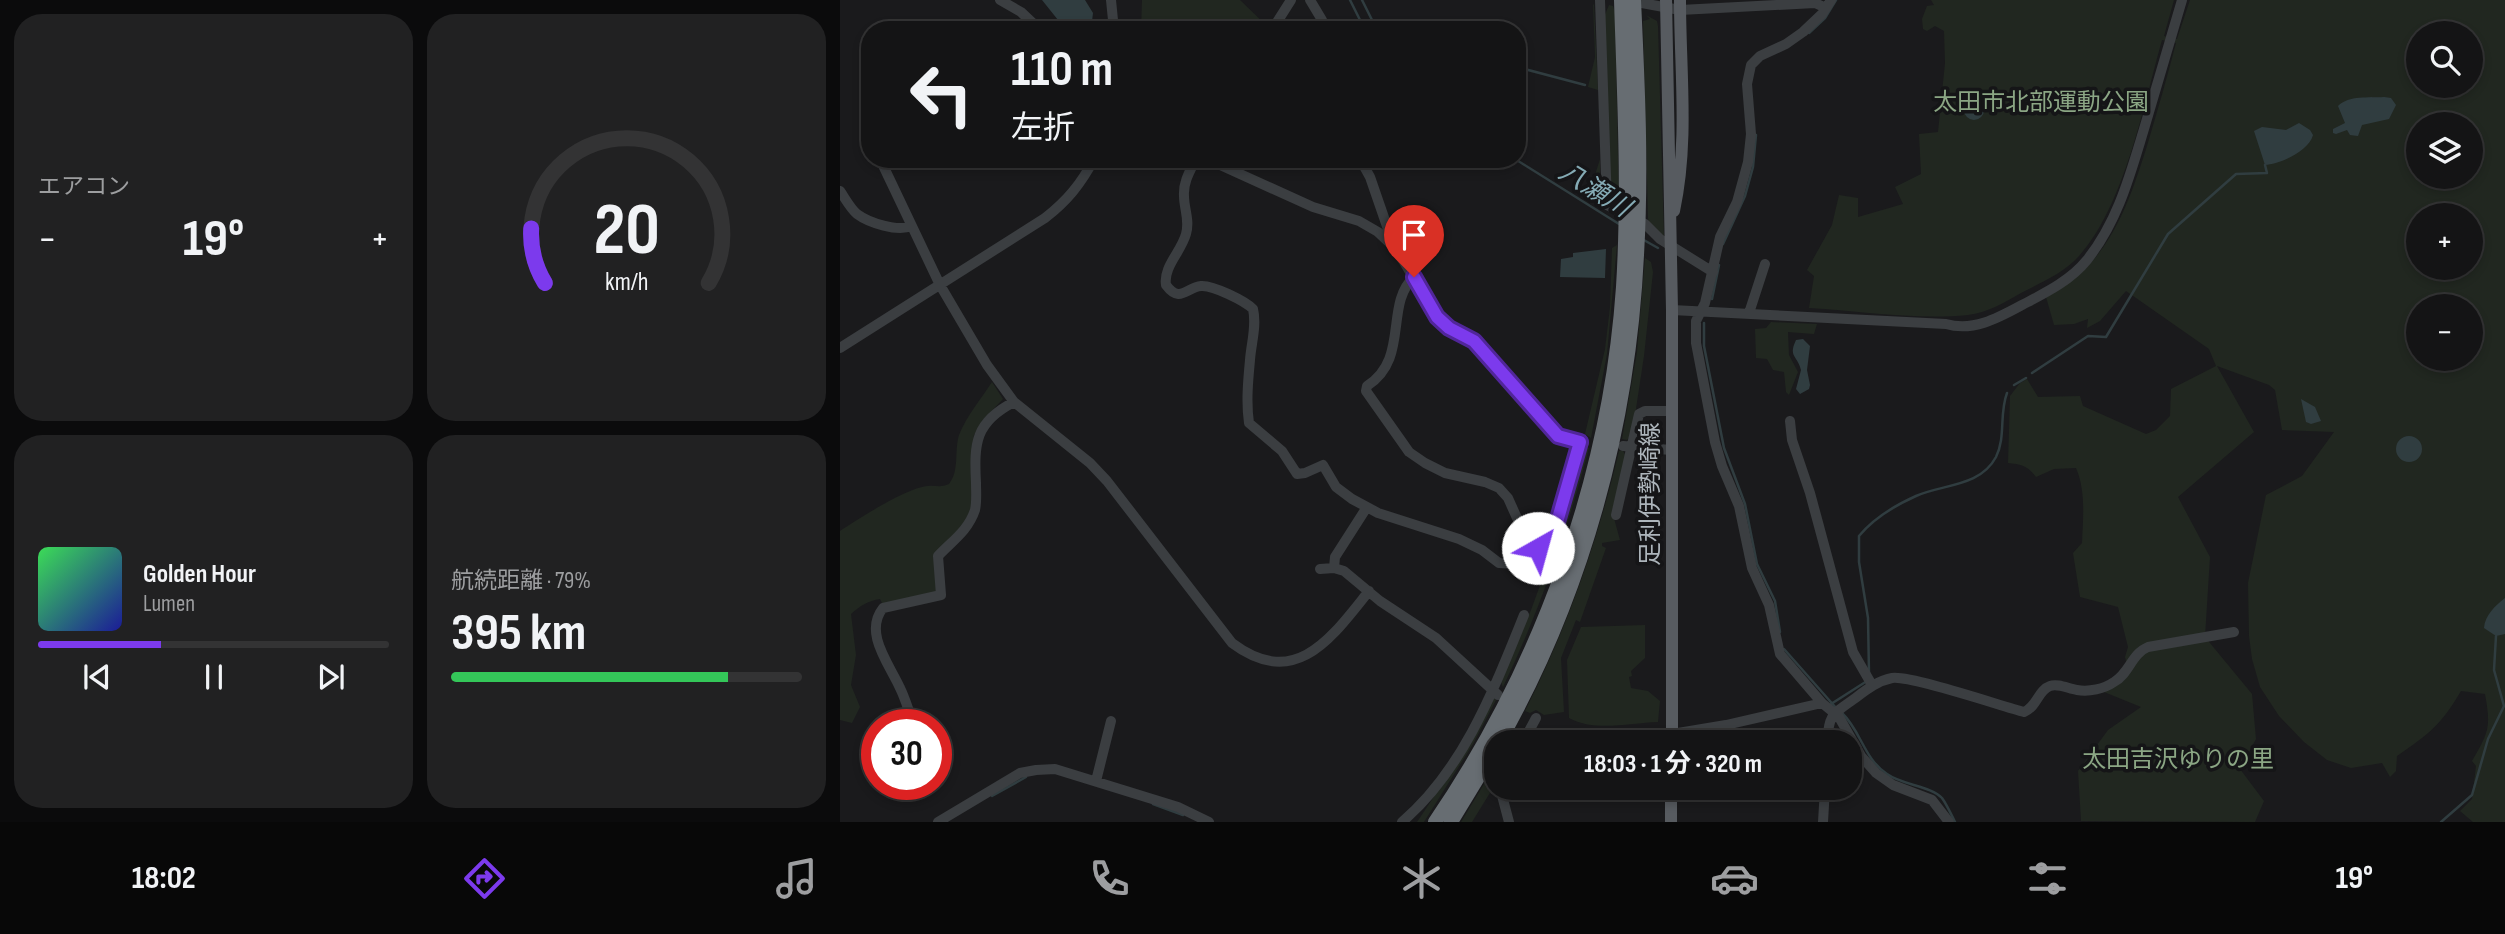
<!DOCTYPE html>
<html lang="ja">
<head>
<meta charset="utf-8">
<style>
	:root { --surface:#141415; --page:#212122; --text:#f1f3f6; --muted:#9d9ea0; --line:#333334; --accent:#7c3aed }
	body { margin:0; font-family:"Sofia Sans Condensed","Noto Sans JP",sans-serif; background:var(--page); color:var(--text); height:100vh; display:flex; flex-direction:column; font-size:26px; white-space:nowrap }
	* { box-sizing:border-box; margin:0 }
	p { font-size:23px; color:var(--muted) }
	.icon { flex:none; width:38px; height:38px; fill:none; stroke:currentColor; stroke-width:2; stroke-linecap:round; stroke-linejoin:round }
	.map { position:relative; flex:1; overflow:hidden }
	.panel { display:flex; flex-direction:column; gap:14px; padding:14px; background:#0b0b0c; width:840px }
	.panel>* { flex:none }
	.guide { position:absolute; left:21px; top:21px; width:665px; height:147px; border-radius:28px; box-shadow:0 4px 10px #0003,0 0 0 2px var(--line); background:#141415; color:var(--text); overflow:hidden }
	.tools { position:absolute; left:1566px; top:21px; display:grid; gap:14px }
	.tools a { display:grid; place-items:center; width:77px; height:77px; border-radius:50%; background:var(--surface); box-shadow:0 4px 10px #0003,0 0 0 2px var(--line); font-size:35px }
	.speed { position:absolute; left:21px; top:709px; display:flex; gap:14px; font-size:35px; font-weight:700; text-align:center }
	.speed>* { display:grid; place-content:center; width:91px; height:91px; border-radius:50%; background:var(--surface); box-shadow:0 4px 10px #0003,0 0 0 2px var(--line); line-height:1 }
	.speed .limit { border:10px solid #d22; background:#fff; color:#111 }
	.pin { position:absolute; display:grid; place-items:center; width:60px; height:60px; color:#fff; margin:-72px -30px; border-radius:50% 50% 50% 0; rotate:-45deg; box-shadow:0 0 7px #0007 }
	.pin .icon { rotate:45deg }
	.me { position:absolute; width:77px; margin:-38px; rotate:38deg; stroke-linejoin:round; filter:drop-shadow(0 0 5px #0008) }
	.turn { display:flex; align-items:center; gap:24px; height:147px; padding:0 35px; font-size:32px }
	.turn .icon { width:91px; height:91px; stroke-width:2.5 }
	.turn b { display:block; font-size:49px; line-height:60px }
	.big { font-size:52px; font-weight:700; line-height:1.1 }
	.panel .tile { flex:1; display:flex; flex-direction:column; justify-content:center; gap:10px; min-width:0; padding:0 24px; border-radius:28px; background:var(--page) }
	.panel .dial { align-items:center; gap:0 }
	.dial svg { height:182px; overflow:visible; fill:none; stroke:var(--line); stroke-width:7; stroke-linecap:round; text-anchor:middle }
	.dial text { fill:var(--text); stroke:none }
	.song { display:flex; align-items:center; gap:21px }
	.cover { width:84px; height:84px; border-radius:10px; background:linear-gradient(135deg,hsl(130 70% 55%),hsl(240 70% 35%)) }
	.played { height:7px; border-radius:4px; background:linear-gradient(90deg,var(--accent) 35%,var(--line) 35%) }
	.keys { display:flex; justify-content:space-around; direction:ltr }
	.heat { display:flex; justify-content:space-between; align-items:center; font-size:38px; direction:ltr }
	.charge { height:10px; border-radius:5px; background:linear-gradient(90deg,#34c759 79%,var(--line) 0) }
	.panel .tiles { flex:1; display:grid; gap:14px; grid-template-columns:repeat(2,1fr) }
	.trip { position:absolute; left:644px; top:730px; width:378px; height:70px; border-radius:28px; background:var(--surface); box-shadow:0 4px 10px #0003,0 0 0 2px var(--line); font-weight:700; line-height:70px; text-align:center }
	.tab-bar { display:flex; height:112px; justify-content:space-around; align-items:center; background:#080808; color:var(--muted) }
	.tab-bar .icon { width:49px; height:49px }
	.tab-bar .on { color:var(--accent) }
	.tab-bar b { font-size:32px; color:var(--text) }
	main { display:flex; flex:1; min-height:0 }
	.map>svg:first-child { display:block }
	.green { fill:#212720; fill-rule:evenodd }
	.water { fill:#303d40 }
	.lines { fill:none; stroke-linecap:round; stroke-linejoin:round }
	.stream { stroke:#303d40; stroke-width:2.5 }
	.minor { stroke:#3b3e41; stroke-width:10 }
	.major { stroke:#575b60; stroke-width:12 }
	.highway { stroke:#676d72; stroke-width:14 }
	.route-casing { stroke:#51269a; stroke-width:18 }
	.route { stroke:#7c3aed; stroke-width:12 }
	.labels { text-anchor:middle; stroke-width:7; stroke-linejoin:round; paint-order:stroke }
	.park-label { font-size:24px; fill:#8ba684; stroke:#151517 }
	.street-label { font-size:24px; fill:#adb5bb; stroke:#151517 }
	.water-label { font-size:26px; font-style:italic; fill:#85abb5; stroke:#151517 }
</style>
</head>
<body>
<main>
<section class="panel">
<div class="tiles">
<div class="tile"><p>エアコン</p>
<div class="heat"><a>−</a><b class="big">19°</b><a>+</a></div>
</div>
<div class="tile dial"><svg viewBox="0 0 100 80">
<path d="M14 69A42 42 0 1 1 86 69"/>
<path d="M14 69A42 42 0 0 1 8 45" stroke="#7c3aed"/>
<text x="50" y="56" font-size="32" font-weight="700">20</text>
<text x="50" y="72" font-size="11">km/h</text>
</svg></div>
<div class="tile">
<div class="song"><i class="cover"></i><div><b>Golden Hour</b><p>Lumen</p></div></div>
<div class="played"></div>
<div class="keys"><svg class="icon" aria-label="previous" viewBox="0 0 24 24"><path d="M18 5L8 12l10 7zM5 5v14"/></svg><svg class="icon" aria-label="pause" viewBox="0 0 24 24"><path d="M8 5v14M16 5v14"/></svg><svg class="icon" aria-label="next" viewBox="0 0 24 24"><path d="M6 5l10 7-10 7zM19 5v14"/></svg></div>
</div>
<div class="tile"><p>航続距離 · 79%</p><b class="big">395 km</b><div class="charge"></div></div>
</div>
</section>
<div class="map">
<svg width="1665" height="822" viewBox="0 0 1665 822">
	<rect width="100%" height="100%" fill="#1a1a1c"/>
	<path class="green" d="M302 0H400L429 28 427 30H301Z
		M1091 0H1334L1324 36 1337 39 1350 0H1665V822H1633L1620 811 1632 799 1636 766 1632 761C1649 732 1651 727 1645 694L1621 691C1601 725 1589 734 1557 756L1556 771 1550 777 1542 763 1511 768 1487 760 1464 742 1439 716 1420 687 1412 659 1409 636 1408 583 1426 495 1462 476 1494 432 1442 430 1435 390 1429 385 1377 366 1414 432 1338 497 1370 557 1365 637 1412 694 1416 739 1400 769 1424 801 1415 822 1241 821 1238 771 1268 730 1301 707 1264 692 1287 665 1285 657 1288 647 1278 607 1240 597 1233 553 1242 543C1243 518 1246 491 1236 468L1214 469 1196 477C1188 466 1181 464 1168 463L1170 396 1180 383 1187 379 1198 397 1240 396 1243 406 1306 434 1316 430 1330 416 1331 389 1376 366 1369 349 1286 291 1260 321 1247 328 1248 319 1234 324 1214 325 1206 297C1268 265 1287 209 1307 146 1317 112 1327 78 1336 43L1322 40C1304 104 1284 207 1239 256 1224 273 1202 282 1181 293 1165 302 1147 313 1128 315 1076 320 1021 311 969 308L974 276 967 270 992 225 999 195 1018 198V217L1063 204 1055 187 1081 174 1079 134 1098 132 1105 63 1104 31 1095 26 1087 31 1083 29 1082 19 1087 6 1094 5ZM1578 33H1631V86H1578ZM1578 124H1631V177H1578ZM1578 215H1631V268H1578ZM1578 306H1631V359H1578Z
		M753 4 754 5 758 90 748 87 755 57Z
		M769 5 773 6 775 12 779 204 770 198 764 17Z
		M806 15 817 21 818 26 824 237 809 223 808 218 803 21 810 19Z
		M760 159V197L750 191Z
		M777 245 767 354 751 438 745 434 765 349 770 307 772 248Z
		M805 258 811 262 813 272 804 356 792 435 787 440 782 439 797 352Z
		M931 322 977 324 974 334 948 332 949 355 958 372 949 395 946 392 944 372 933 370 927 359 916 358 915 329 926 328Z
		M152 382 163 399 143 420 134 435 132 449 133 508 119 536 96 552 97 593 43 605 40 599C28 601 21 605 11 614L16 655 11 685 20 707 12 723 0 720V531C18 519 68 487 88 486 96 485 100 488 109 484 120 470 114 451 119 435 127 415 141 399 152 382Z
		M746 447 749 448C727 531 700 610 663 687L660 680 691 610 714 547 742 449Z
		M779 451H783L786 456 772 511 780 540 762 543V546L766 548 740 622 736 620 721 658 724 712 704 715 696 710 690 713 685 711C727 628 758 541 779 451Z
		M805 625V658L791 671 792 676 789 677 791 688 808 691 820 701 818 722C790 723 754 732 729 718L727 660 741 627Z
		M653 696 656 700 633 744 584 822H577L617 762Z
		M656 764V783L632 822H621Z"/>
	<path class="water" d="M202 0H245L253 13 251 30H226Z
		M1544 97 1551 98 1556 105 1549 119 1522 125 1518 136 1510 135 1507 130 1496 134 1493 133V129L1505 123 1498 106C1509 95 1529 98 1544 97Z
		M1124 110a10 10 0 1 1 20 0a10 10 0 1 1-20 0Z
		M1459 123 1470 130 1473 135C1469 151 1440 164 1425 165L1414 131 1422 127 1446 130Z
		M766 249 765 278 720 277 721 259 733 257V253Z
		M963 339 970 346 967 370 970 385 969 389 960 394 956 389 961 370C957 355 948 357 956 340Z
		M1461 399 1475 407 1481 421 1471 424 1466 422Z
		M1556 449a13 13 0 1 1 26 0a13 13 0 1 1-26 0Z
		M1665 598V634L1656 636 1644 628C1645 615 1655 606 1665 598Z"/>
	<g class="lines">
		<path class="stream" d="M510 0 525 30
			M522 0 537 30
			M969 33 985 18 996 0
			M677 67 745 85
			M675 159 779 224
			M802 239 818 248
			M883 244 905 196 913 167 916 135
			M872 299 879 265
			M864 323V346L884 448 905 504 917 564 935 601 940 632
			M1192 373 1248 336 1266 337 1328 234 1396 174 1427 173 1425 165
			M1174 385 1186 378
			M944 649 997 709
			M1029 673 1028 618 1019 562V536C1033 519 1056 505 1076 496 1103 484 1140 487 1156 457 1166 437 1159 414 1167 393
			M991 704 1027 681
			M1002 713C1021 731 1024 759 1047 774 1062 785 1091 786 1102 798 1107 805 1111 814 1115 822
			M152 796 186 777
			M313 804 343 815
			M1601 822 1632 795 1648 739 1664 706 1654 670 1656 636"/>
		<path class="minor" d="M160 0 181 12 200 30
			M271 0 274 30
			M470 0 482 20 483 30
			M760 0 767 205 805 224 820 239 873 272
			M991 0 982 14 963 32 946 44 920 56 911 65 907 84 911 134 908 162 897 202 880 237 865 303 856 321V343L875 442 882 466 899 506 912 568 929 605 940 654 982 703 999 717 1021 756 1036 773 1053 785 1092 800 1109 822
			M791 1 840 10 975 3 986 8
			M432 30 451 0
			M40 159 100 285 147 365 174 402 250 463 267 481 392 643C456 691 492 637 529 591
			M356 159C350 171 343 182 344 196 344 209 350 220 346 234 341 252 323 267 326 285 340 304 347 287 361 286 373 285 405 301 413 309 417 326 411 344 410 360 408 381 406 403 409 423L442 451 457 474 465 473 483 465 496 487 512 499 538 513 619 539 642 550 659 563 677 564 698 548 709 546 711 543 740 442
			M367 159 473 207 519 221 538 232 554 247 564 262 597 317 609 328 634 341 718 436 744 443
			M520 159 530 177 549 232 546 239
			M0 191C5 198 10 208 17 214 29 223 58 232 71 226
			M574 277C544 304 570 359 527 386L526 391 569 452 585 463 605 473 645 482 659 488 668 498 681 527 698 548
			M832 310 1106 324C1133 332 1158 318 1182 305 1205 293 1230 281 1247 260 1278 221 1290 175 1304 129 1317 86 1329 43 1342 0
			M909 313 925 264
			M0 348 205 218C227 201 241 184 254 159
			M950 421 952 440 970 493 1013 652 1032 685
			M783 446 831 450
			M776 515 799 414 805 411H831
			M494 568 495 557 527 507
			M480 569 494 568 504 571 540 601 596 638 658 695
			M74 724C69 713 66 700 60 688 50 665 23 633 43 608L101 595 98 556C112 541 128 531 135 510 137 501 136 492 136 483 134 443 135 422 174 402
			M832 734 886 725 982 703
			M683 742 696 718
			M987 742C989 714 992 715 1014 699 1026 690 1037 681 1052 678 1070 675 1161 706 1184 712 1197 707 1198 690 1210 686 1218 683 1229 689 1237 690 1249 692 1264 689 1274 682 1290 673 1291 654 1308 647L1394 632
			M256 781 271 721
			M660 788 669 822
			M98 822 180 773 196 770 215 769 338 807 369 822
			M562 822C624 769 654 689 684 615
			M983 822 985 788"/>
		<path class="major" d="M826 0 832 310V742
			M834 211C849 141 840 71 840 0
			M831 822V788"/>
		<path class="highway" d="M659 742C743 594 789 424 797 255 802 170 798 85 794 0
			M595 822C702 665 770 476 783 287 789 191 784 96 781 0
			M611 822 656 748"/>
	</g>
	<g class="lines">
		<g class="route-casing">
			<path id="route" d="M574 277 597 317 609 328 634 341 718 436 740 442 711 543 709 546 698 548"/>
		</g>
		<use href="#route" class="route"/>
	</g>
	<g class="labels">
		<g class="park-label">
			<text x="1201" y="110">太田市北部運動公園</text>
			<text x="1338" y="767">太田吉沢ゆりの里</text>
		</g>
		<g class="street-label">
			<text transform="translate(810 494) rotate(-90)" y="8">足利伊勢崎線</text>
		</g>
		<g class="water-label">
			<text transform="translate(755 189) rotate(32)" y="9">八瀬川</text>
		</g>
	</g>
</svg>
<div class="tools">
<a><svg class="icon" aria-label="search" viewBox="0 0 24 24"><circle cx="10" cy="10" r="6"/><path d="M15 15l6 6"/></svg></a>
<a><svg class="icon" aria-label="layers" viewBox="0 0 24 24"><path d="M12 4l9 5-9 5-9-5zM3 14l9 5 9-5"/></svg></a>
<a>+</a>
<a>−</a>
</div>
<div class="speed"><div class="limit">30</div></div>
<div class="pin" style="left:574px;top:277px;background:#d93025"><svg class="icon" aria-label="arrive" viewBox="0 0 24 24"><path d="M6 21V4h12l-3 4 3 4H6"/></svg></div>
<svg class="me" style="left:698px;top:548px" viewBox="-20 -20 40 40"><circle r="19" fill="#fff"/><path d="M0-13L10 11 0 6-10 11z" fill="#7c3aed"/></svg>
<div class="trip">18:03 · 1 分 · 320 m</div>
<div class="guide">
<div class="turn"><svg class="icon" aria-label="left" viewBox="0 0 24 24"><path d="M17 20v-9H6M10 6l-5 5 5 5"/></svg><div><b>110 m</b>左折</div></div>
</div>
</div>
</main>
<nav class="tab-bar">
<b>18:02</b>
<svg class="icon on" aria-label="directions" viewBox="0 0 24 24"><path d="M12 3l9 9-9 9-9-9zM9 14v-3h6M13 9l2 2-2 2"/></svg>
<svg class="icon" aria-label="music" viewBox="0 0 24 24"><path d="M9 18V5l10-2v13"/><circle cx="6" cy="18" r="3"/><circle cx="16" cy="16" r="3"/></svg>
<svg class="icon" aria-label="phone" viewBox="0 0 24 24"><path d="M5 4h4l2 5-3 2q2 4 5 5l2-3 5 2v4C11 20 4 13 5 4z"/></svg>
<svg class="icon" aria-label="climate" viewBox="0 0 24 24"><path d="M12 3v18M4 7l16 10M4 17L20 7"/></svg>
<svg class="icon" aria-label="car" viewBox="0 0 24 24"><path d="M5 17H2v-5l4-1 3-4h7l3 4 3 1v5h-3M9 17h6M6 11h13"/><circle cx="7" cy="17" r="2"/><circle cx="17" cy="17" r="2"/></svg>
<svg class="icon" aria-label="filters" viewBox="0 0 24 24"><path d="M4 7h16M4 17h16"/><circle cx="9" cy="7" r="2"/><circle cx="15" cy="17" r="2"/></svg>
<b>19°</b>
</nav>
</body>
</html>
